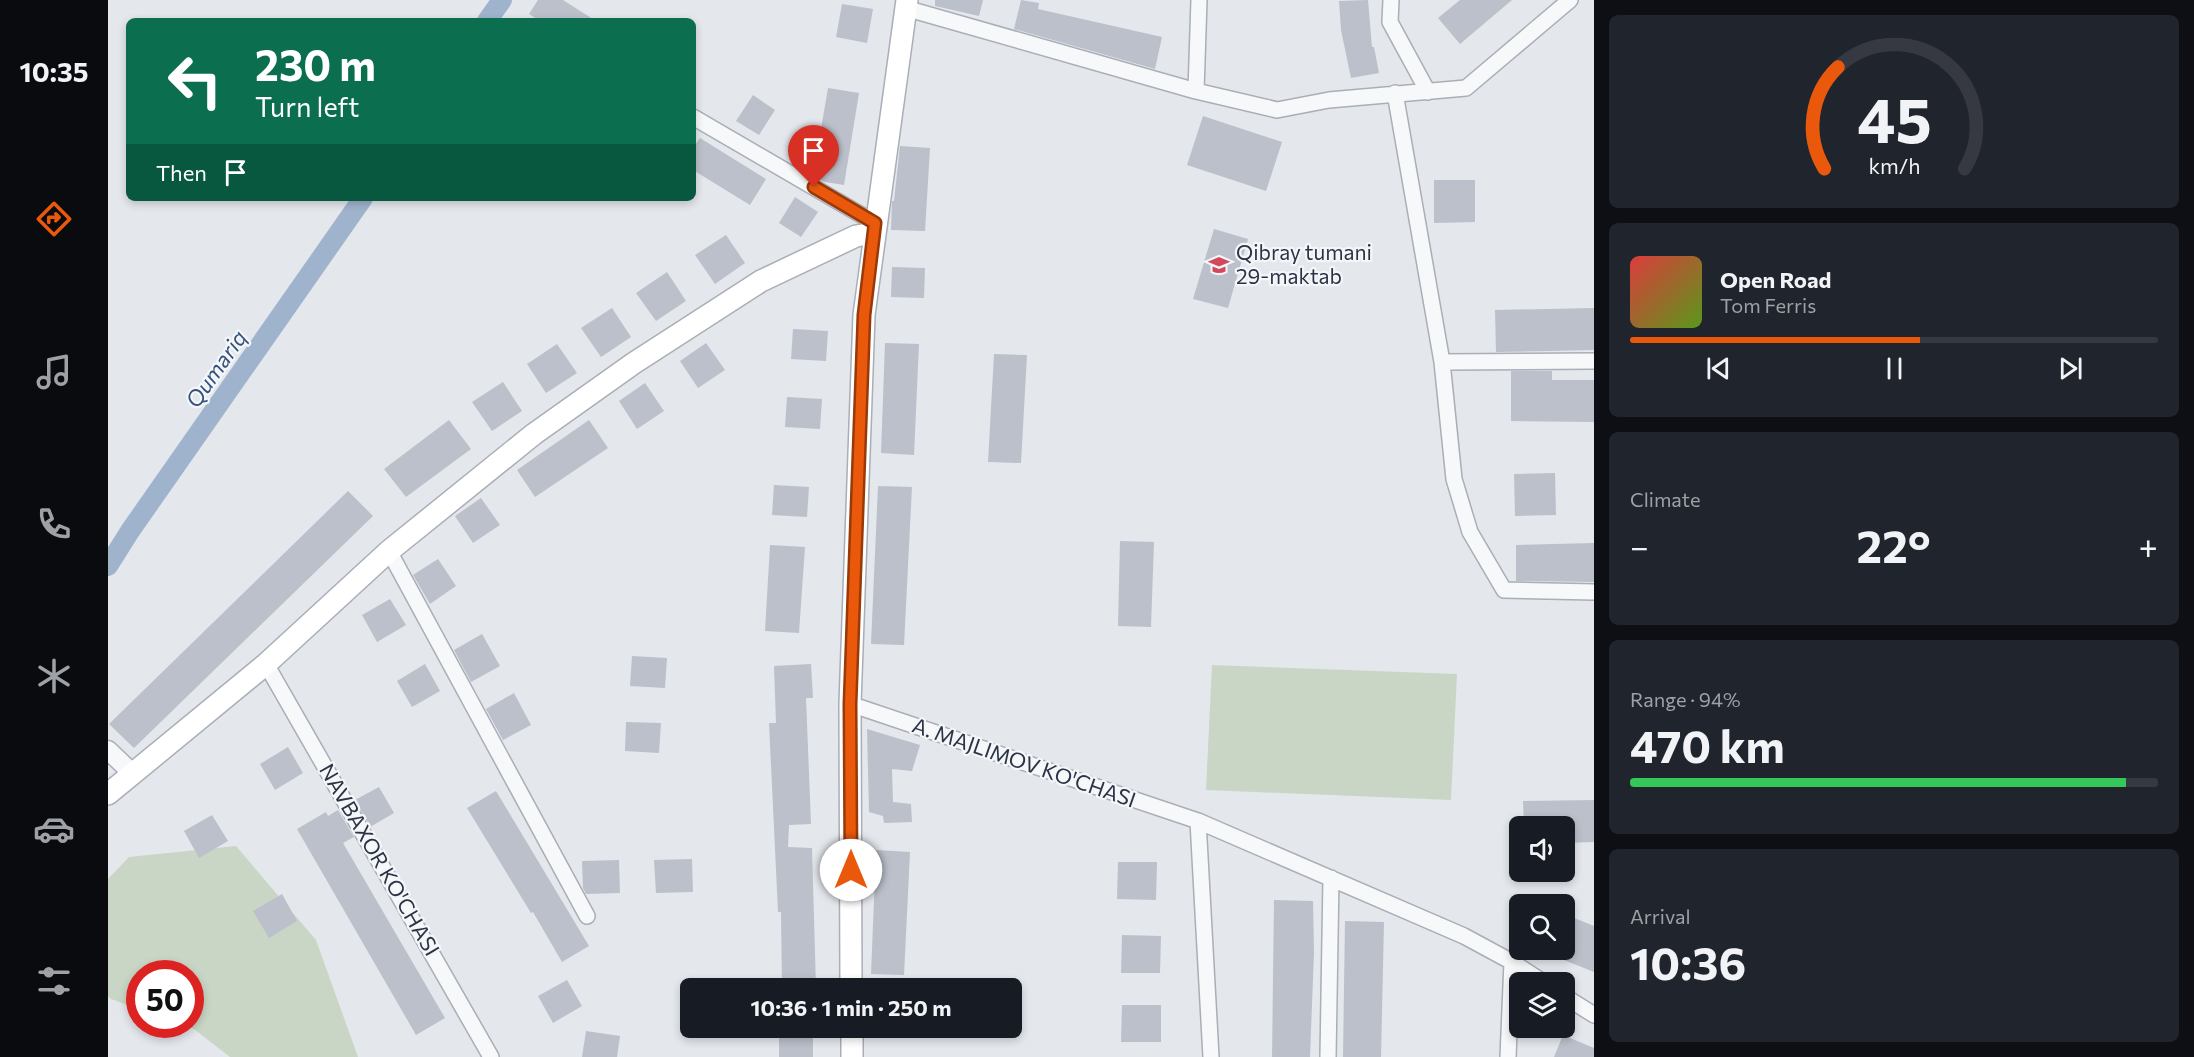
<!DOCTYPE html>
<html lang="en">
<head>
<meta charset="utf-8">
<style>
	:root { --surface:#171b24; --page:#20242c; --text:#f1f3f6; --muted:#9ea1a6; --line:#363941; --accent:#ea580c }
	body { margin:0; font-family:Commissioner,sans-serif; background:var(--page); color:var(--text); height:100vh; display:flex; flex-direction:column; font-size:22px; white-space:nowrap }
	* { box-sizing:border-box; margin:0 }
	p { font-size:20px; color:var(--muted) }
	.icon { flex:none; width:33px; height:33px; fill:none; stroke:currentColor; stroke-width:2; stroke-linecap:round; stroke-linejoin:round }
	.map { position:relative; flex:1; overflow:hidden }
	.panel { display:flex; flex-direction:column; gap:15px; padding:15px; background:#0d0f14; width:600px }
	.panel>* { flex:none }
	.top-card { position:absolute; left:18px; top:18px; width:570px; height:183px; border-radius:9px; box-shadow:0 3px 9px #0003; background:#0b6e4f; color:#fff; overflow:hidden }
	.buttons { position:absolute; left:1401px; top:816px; display:grid; gap:12px }
	.buttons a { display:grid; place-items:center; width:66px; height:66px; border-radius:9px; background:var(--surface); box-shadow:0 3px 9px #0003; font-size:30px }
	.speed { position:absolute; left:18px; top:960px; display:flex; gap:12px; font-size:30px; font-weight:700; text-align:center }
	.speed>* { display:grid; place-content:center; width:78px; height:78px; border-radius:50%; background:var(--surface); box-shadow:0 3px 9px #0003; line-height:1 }
	.speed .limit { border:9px solid #d22; background:#fff; color:#111 }
	.pin { position:absolute; display:grid; place-items:center; width:51px; height:51px; color:#fff; margin:-62px -26px; border-radius:50% 50% 50% 0; rotate:-45deg; box-shadow:0 0 6px #0007 }
	.pin .icon { rotate:45deg }
	.me { position:absolute; width:66px; margin:-33px; rotate:0deg; stroke-linejoin:round; filter:drop-shadow(0 0 4px #0008) }
	.turn { display:flex; align-items:center; gap:21px; height:126px; padding:0 30px; font-size:27px }
	.turn .icon { width:78px; height:78px; stroke-width:2.5 }
	.turn b { display:block; font-size:42px; line-height:51px }
	.then { display:flex; align-items:center; height:57px; padding:0 30px; background:#0003; gap:12px; font-size:22px }
	.big { font-size:45px; font-weight:700; line-height:1.1 }
	.panel .widget { flex:1; display:flex; flex-direction:column; justify-content:center; gap:9px; min-width:0; padding:0 21px; border-radius:9px; background:var(--page) }
	.panel .dial { align-items:center; gap:0 }
	.dial svg { height:156px; overflow:visible; fill:none; stroke:var(--line); stroke-width:7; stroke-linecap:round; text-anchor:middle }
	.dial text { fill:var(--text); stroke:none }
	.song { display:flex; align-items:center; gap:18px }
	.cover { width:72px; height:72px; border-radius:9px; background:linear-gradient(135deg,hsl(0 70% 55%),hsl(90 70% 35%)) }
	.played { height:6px; border-radius:3px; background:linear-gradient(90deg,var(--accent) 55%,var(--line) 55%) }
	.keys { display:flex; justify-content:space-around; direction:ltr }
	.heat { display:flex; justify-content:space-between; align-items:center; font-size:33px; direction:ltr }
	.charge { height:9px; border-radius:4px; background:linear-gradient(90deg,#34c759 94%,var(--line) 0) }
	.trip { position:absolute; left:572px; top:978px; width:342px; height:60px; border-radius:9px; background:var(--surface); box-shadow:0 3px 9px #0003; font-weight:700; line-height:60px; text-align:center }
	main { display:flex; flex:1; min-height:0 }
	.dock { display:flex; flex-direction:column; width:108px; justify-content:space-around; align-items:center; background:#090b0e; color:var(--muted) }
	.dock .icon { width:42px; height:42px }
	.dock .active { color:var(--accent) }
	.dock b { font-size:27px; color:var(--text) }
	.map>svg:first-child { display:block }
	.green { fill:#c9d6c5 }
	.lines { fill:none; stroke-linecap:round; stroke-linejoin:round }
	.canal { stroke:#9fb4cc; stroke-width:20 }
	.building { fill:#bbc0ca }
	.minor-casing { stroke:#a9aeb7; stroke-width:18 }
	.tertiary-casing { stroke:#a9aeb7; stroke-width:21 }
	.secondary-casing { stroke:#a9aeb7; stroke-width:24 }
	.minor { stroke:#f7f8fa; stroke-width:15 }
	.tertiary { stroke:#f7f8fa; stroke-width:18 }
	.secondary { stroke:#fff; stroke-width:21 }
	.route-casing { stroke:#983908; stroke-width:15 }
	.route { stroke:#ea580c; stroke-width:10 }
	.labels { text-anchor:middle; stroke-width:4.5; stroke-linejoin:round; paint-order:stroke }
	.poi-label { font-size:21px; fill:#2b3445; stroke:#f4f6f9; text-anchor:start }
	.street-label { font-size:21px; fill:#2b3445; stroke:#f4f6f9 }
	.water-label { font-size:22px; font-style:italic; fill:#34527a; stroke:#f4f6f9 }
</style>
</head>
<body>
<main>
<nav class="dock">
<b>10:35</b>
<svg class="icon active" aria-label="directions" viewBox="0 0 24 24"><path d="M12 3l9 9-9 9-9-9zM9 14v-3h6M13 9l2 2-2 2"/></svg>
<svg class="icon" aria-label="music" viewBox="0 0 24 24"><path d="M9 18V5l10-2v13"/><circle cx="6" cy="18" r="3"/><circle cx="16" cy="16" r="3"/></svg>
<svg class="icon" aria-label="phone" viewBox="0 0 24 24"><path d="M5 4h4l2 5-3 2q2 4 5 5l2-3 5 2v4C11 20 4 13 5 4z"/></svg>
<svg class="icon" aria-label="climate" viewBox="0 0 24 24"><path d="M12 3v18M4 7l16 10M4 17L20 7"/></svg>
<svg class="icon" aria-label="car" viewBox="0 0 24 24"><path d="M5 17H2v-5l4-1 3-4h7l3 4 3 1v5h-3M9 17h6M6 11h13"/><circle cx="7" cy="17" r="2"/><circle cx="17" cy="17" r="2"/></svg>
<svg class="icon" aria-label="filters" viewBox="0 0 24 24"><path d="M4 7h16M4 17h16"/><circle cx="9" cy="7" r="2"/><circle cx="15" cy="17" r="2"/></svg>
</nav>
<div class="map">
<svg width="1486" height="1057" viewBox="0 0 1486 1057">
	<rect width="100%" height="100%" fill="#e4e7ec"/>
	<path class="green" d="M1104 665 1349 674 1343 800 1098 790Z
		M128 846 208 940 250 1057H122L86 1029 75 1025 82 1024V974H32L31 1009 3 999 0 996V879L21 857Z"/>
	<g class="lines">
		<path class="canal" d="M379 21 394 0
			M0 566 22 531 255 198"/>
	</g>
	<path class="building" d="M430 0H455L488 21H432L421 14Z
		M827 0H875L871 16 827 6Z
		M913 0 931 3 930 9 1054 37 1047 69 906 29Z
		M1260 0 1264 47H1266L1271 73 1243 78 1233 30 1231 1Z
		M1352 0H1404L1352 44 1330 18Z
		M734 4 765 9 759 43 728 37Z
		M720 88 751 93 736 185 717 182 705 176Z
		M645 95 667 110 651 135 628 121Z
		M1095 116 1174 142 1158 191 1079 165Z
		M592 138 658 179 642 205 585 170V148Z
		M792 146 822 148 817 231 783 230 784 201H786Z
		M1326 180H1367V222L1326 223Z
		M687 197 710 212 693 237 671 223Z
		M1106 229 1140 239 1120 308 1085 299Z
		M618 235 637 263 607 284 587 255Z
		M784 267 817 268 816 298 783 297Z
		M559 272 578 301 548 321 528 293Z
		M504 308 523 337 493 357 473 328Z
		M1486 308V350L1388 352 1387 310Z
		M685 329 720 331 718 361 683 359Z
		M598 343 617 370 590 388 572 361Z
		M777 343 811 344 806 455 773 453Z
		M449 344 469 373 438 393 419 364Z
		M886 354 919 355 913 463 880 462Z
		M1403 371H1444V380H1486V422L1403 421Z
		M395 382 414 411 384 431 364 402Z
		M537 383 556 411 529 429 511 401Z
		M679 397 714 399 712 429 677 427Z
		M341 420 363 449 298 497 276 469Z
		M481 420 500 448 427 497 409 470Z
		M1447 473 1448 515 1407 516 1406 474Z
		M666 485 701 487 699 517 664 515Z
		M770 486 804 487 796 645 763 644Z
		M240 491 265 516 26 748 1 724Z
		M373 498 392 525 365 543 347 516Z
		M1012 541 1046 542 1043 627 1010 626Z
		M1486 543V582L1408 581V545Z
		M662 545 697 547 691 633 657 631Z
		M330 559 348 586 322 604 305 575Z
		M282 599 298 625 269 642 254 615Z
		M374 634 392 666 363 682 346 650Z
		M524 656 559 658 557 688 522 686Z
		M317 664 332 691 304 707 289 681Z
		M703 664 705 698H698L703 824 681 825 680 847 704 848 708 988H674L673 912H670L661 723H668L666 666Z
		M406 693 423 725 395 740 378 709Z
		M518 722 553 723 551 753 517 751Z
		M759 729 812 745 804 771 784 769 785 802 803 804 804 822 776 823 775 816 761 812Z
		M180 747 195 773 167 790 152 764Z
		M271 787 286 813 262 827 247 800Z
		M388 791 481 946 454 962 425 912 423 913 359 808Z
		M1486 800V842L1456 843V826H1416L1415 801Z
		M230 810 246 837 235 843 337 1018 308 1035 189 829 218 812 220 816Z
		M104 815 120 841 91 858 76 831Z
		M768 850 802 852 796 975 763 974Z
		M584 859 585 892 548 893 546 860Z
		M511 860 512 893 478 894 475 888 474 861Z
		M1010 862H1049L1048 900 1009 899Z
		M174 894 189 921 161 938 145 911Z
		M1166 900 1205 901 1206 952 1202 1057H1164Z
		M1456 914 1486 926V972L1456 960Z
		M1237 921 1276 922 1273 1057H1235Z
		M1014 935 1053 936 1052 973H1013Z
		M459 980 474 1006 445 1023 430 996Z
		M1014 1005H1053V1042H1013Z
		M671 1028H705V1057H671Z
		M478 1031 512 1036 509 1057H474Z
		M1455 1035 1486 1048V1057H1446Z"/>
	<g class="lines">
		<g class="minor-casing">
			<path id="minor" d="M1283 0 1282 22 1320 92
				M797 8 1088 91 1169 110 1221 100 1358 88 1462 0
				M1088 91 1091 0
				M1287 93 1334 362 1346 479 1362 532 1396 590 1486 592
				M585 117 767 223
				M1334 362 1486 361
				M281 551 479 916
				M158 664 383 1057
				M742 704 1090 821 1356 936 1404 962 1435 982
				M1090 821 1103 1057
				M1456 996 1486 1015
				M1220 1057 1223 878
				M1400 1057 1404 962"/>
		</g>
		<g class="tertiary-casing">
			<path id="tertiary" d="M0 750 24 773"/>
		</g>
		<g class="secondary-casing">
			<path id="secondary" d="M0 794 158 664 281 551 426 434 526 363 653 281 748 236 766 233
				M743 988 742 704 756 315 799 0
				M744 1028V1057"/>
		</g>
		<use href="#minor" class="minor"/>
		<use href="#tertiary" class="tertiary"/>
		<use href="#secondary" class="secondary"/>
	</g>
	<g class="lines">
		<g class="route-casing">
			<path id="route" d="M706 187 767 223 756 315 742 704 743 870"/>
		</g>
		<use href="#route" class="route"/>
	</g>
	<defs>
		<g id="school-bare" transform="scale(1.62)"><path d="M0-5L7-2L0 1L-7-2ZM-4 1L0 2.5L4 1V4Q0 6-4 4Z" fill="#d1495b" stroke="#f4f6f9" stroke-width="2.5" paint-order="stroke"/></g>
	</defs>
	<g fill-rule="evenodd">
		<use href="#school-bare" x="1111" y="265"/>
	</g>
	<g class="labels">
		<g class="poi-label">
			<text x="1128" y="260">Qibray tumani<tspan x="1128" dy="24">29-maktab</tspan></text>
		</g>
		<g class="street-label">
			<text transform="translate(916 763) rotate(19)" y="7">A. MAJLIMOV KO'CHASI</text>
			<text transform="translate(271 860) rotate(60)" y="7">NAVBAXOR KO'CHASI</text>
		</g>
		<g class="water-label">
			<text transform="translate(108 369) rotate(-55)" y="8">Qumariq</text>
		</g>
	</g>
</svg>
<div class="buttons">
<a><svg class="icon" aria-label="sound" viewBox="0 0 24 24"><path d="M4 9h4l5-4v14l-5-4H4zM17 9q2 3 0 6"/></svg></a>
<a><svg class="icon" aria-label="search" viewBox="0 0 24 24"><circle cx="10" cy="10" r="6"/><path d="M15 15l6 6"/></svg></a>
<a><svg class="icon" aria-label="layers" viewBox="0 0 24 24"><path d="M12 4l9 5-9 5-9-5zM3 14l9 5 9-5"/></svg></a>
</div>
<div class="speed"><div class="limit">50</div></div>
<div class="pin" style="left:706px;top:187px;background:#d93025"><svg class="icon" aria-label="arrive" viewBox="0 0 24 24"><path d="M6 21V4h12l-3 4 3 4H6"/></svg></div>
<svg class="me" style="left:743px;top:870px" viewBox="-20 -20 40 40"><circle r="19" fill="#fff"/><path d="M0-13L10 11 0 6-10 11z" fill="#ea580c"/></svg>
<div class="trip">10:36 · 1 min · 250 m</div>
<div class="top-card">
<div class="turn"><svg class="icon" aria-label="left" viewBox="0 0 24 24"><path d="M17 20v-9H6M10 6l-5 5 5 5"/></svg><div><b>230 m</b>Turn left</div></div>
<div class="then">Then<svg class="icon" aria-label="arrive" viewBox="0 0 24 24"><path d="M6 21V4h12l-3 4 3 4H6"/></svg></div>
</div>
</div>
<section class="panel">
<div class="widget dial"><svg viewBox="0 0 100 80">
<path d="M14 69A42 42 0 1 1 86 69"/>
<path d="M14 69A42 42 0 0 1 21 17" stroke="#ea580c"/>
<text x="50" y="56" font-size="32" font-weight="700">45</text>
<text x="50" y="72" font-size="11">km/h</text>
</svg></div>
<div class="widget">
<div class="song"><i class="cover"></i><div><b>Open Road</b><p>Tom Ferris</p></div></div>
<div class="played"></div>
<div class="keys"><svg class="icon" aria-label="previous" viewBox="0 0 24 24"><path d="M18 5L8 12l10 7zM5 5v14"/></svg><svg class="icon" aria-label="pause" viewBox="0 0 24 24"><path d="M8 5v14M16 5v14"/></svg><svg class="icon" aria-label="next" viewBox="0 0 24 24"><path d="M6 5l10 7-10 7zM19 5v14"/></svg></div>
</div>
<div class="widget"><p>Climate</p>
<div class="heat"><a>−</a><b class="big">22°</b><a>+</a></div>
</div>
<div class="widget"><p>Range · 94%</p><b class="big">470 km</b><div class="charge"></div></div>
<div class="widget"><p>Arrival</p><b class="big">10:36</b></div>
</section>
</main>
</body>
</html>
